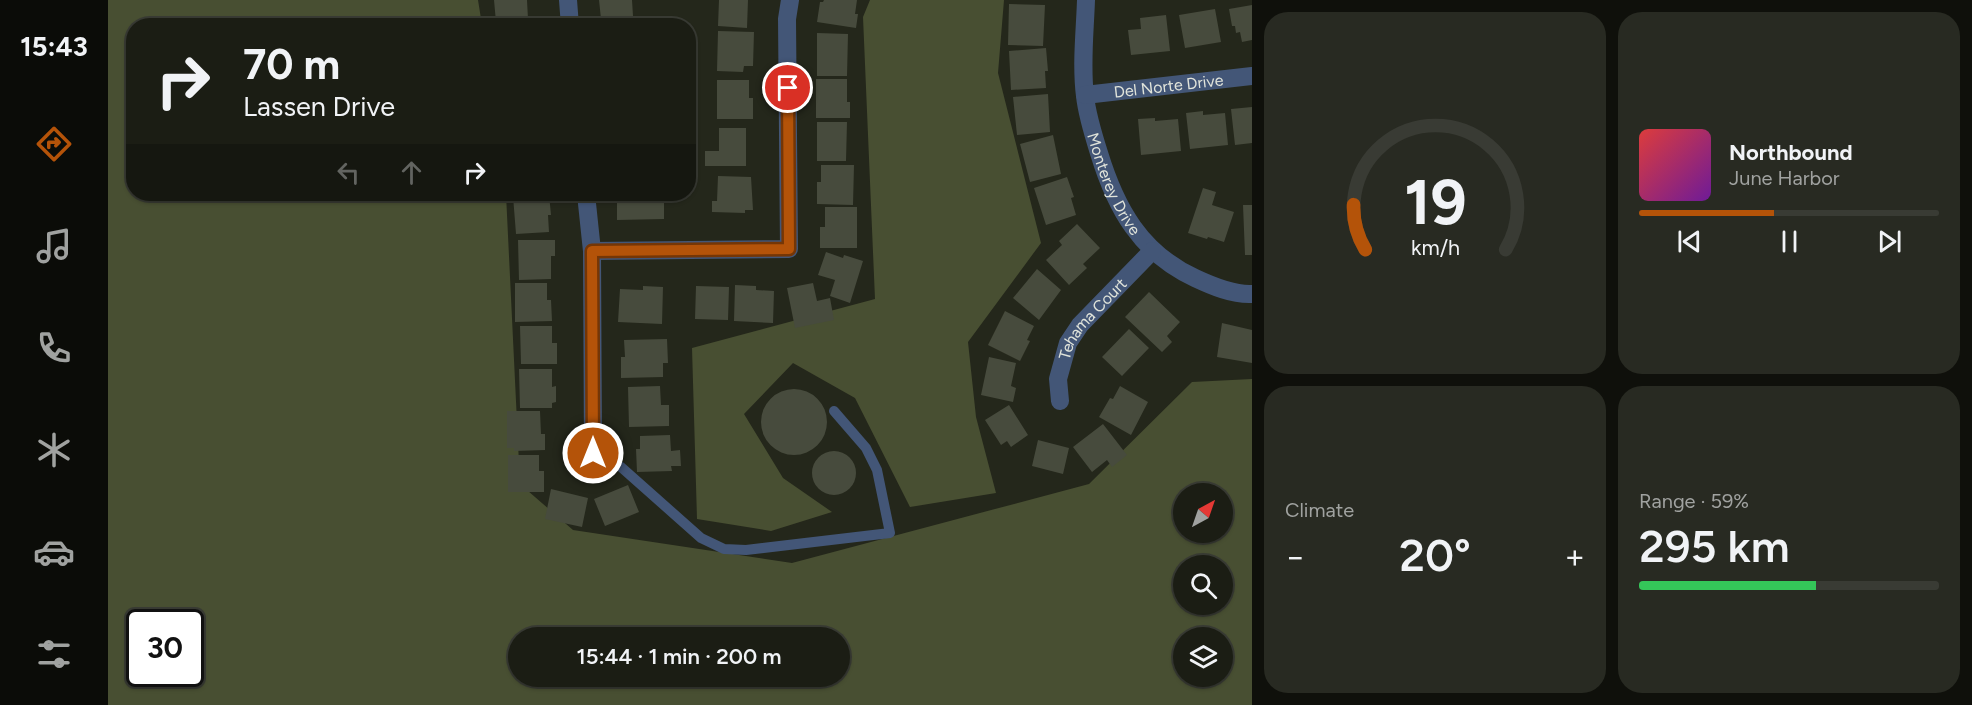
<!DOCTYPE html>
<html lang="en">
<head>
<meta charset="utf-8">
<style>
	:root { --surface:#1b1d14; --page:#282a22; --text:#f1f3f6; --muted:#a0a2a0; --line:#393b34; --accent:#b45309 }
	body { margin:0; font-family:Figtree,sans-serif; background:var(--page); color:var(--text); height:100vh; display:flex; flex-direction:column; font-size:22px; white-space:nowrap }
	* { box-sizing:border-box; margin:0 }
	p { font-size:20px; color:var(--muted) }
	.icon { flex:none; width:33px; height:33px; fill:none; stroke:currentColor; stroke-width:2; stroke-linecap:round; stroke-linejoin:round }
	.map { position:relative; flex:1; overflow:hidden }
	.drawer { display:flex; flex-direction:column; gap:12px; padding:12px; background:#0f100b; width:720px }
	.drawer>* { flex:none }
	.banner { position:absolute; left:18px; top:18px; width:570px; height:183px; border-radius:24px; box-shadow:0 2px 4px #0004,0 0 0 2px var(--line); background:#1b1d14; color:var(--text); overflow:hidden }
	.needle { width:39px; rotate:40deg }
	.buttons { position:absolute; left:1065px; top:483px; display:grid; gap:12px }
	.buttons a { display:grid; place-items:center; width:60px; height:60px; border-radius:50%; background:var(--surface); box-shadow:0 2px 4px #0004,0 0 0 2px var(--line); font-size:30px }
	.speed { position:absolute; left:18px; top:609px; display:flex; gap:12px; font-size:30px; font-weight:700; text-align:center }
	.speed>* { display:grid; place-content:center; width:78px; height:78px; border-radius:50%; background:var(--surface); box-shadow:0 2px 4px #0004,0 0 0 2px var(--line); line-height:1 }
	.speed .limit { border:3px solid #111; border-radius:9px; background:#fff; color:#111 }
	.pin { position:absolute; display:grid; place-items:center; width:51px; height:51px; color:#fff; margin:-26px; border:3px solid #fff; border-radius:50%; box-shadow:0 2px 6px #0007 }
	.me { position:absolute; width:66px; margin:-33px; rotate:0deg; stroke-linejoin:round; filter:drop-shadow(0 0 4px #0008) }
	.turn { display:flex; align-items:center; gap:21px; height:126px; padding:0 18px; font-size:27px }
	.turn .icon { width:78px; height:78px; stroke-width:2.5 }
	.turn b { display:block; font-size:42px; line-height:51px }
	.lanes { display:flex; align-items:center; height:57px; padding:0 18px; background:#0003; justify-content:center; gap:30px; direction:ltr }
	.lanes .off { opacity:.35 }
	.big { font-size:45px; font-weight:600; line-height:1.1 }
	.drawer .widget { flex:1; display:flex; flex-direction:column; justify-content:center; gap:9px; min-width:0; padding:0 21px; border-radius:24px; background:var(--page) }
	.drawer .dial { align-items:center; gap:0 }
	.dial svg { height:156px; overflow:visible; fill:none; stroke:var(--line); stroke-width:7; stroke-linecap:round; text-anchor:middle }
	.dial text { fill:var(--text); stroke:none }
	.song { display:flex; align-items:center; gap:18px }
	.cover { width:72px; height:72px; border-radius:9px; background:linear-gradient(135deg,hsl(0 70% 55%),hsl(280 70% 35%)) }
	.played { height:6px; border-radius:3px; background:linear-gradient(90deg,var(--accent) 45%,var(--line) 45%) }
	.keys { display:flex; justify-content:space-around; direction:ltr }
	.heat { display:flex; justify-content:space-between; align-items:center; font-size:33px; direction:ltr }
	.charge { height:9px; border-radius:4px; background:linear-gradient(90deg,#34c759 59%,var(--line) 0) }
	.drawer .tiles { flex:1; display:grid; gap:12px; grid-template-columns:repeat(2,1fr) }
	.trip { position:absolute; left:400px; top:627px; width:342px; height:60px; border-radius:30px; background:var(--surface); box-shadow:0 2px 4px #0004,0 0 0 2px var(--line); font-weight:600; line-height:60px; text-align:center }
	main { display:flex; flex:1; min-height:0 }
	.tabs { display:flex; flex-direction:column; width:108px; justify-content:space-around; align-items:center; background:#0b0c08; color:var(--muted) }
	.tabs .icon { width:42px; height:42px }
	.tabs .current { color:var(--accent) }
	.tabs b { font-size:27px; color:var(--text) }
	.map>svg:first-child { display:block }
	.green { fill:#484f32; fill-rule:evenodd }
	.building { fill:#474b3d }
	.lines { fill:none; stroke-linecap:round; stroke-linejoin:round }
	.service { stroke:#435677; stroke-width:10 }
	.minor { stroke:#435677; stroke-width:18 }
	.route-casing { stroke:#753606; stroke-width:15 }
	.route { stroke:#b45309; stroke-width:10 }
	.labels { text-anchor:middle; stroke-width:6; stroke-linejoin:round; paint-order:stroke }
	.street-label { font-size:16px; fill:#e1e4db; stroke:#0e0f0a }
</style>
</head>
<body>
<main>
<nav class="tabs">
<b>15:43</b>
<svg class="icon current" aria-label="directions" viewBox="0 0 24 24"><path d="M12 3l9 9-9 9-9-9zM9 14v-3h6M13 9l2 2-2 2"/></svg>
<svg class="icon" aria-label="music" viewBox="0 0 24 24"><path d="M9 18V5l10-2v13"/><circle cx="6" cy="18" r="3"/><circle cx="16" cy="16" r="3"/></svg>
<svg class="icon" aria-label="phone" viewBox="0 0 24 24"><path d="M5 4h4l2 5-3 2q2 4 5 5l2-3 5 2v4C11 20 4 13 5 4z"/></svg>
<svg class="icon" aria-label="climate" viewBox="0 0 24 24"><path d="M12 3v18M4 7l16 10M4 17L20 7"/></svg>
<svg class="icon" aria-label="car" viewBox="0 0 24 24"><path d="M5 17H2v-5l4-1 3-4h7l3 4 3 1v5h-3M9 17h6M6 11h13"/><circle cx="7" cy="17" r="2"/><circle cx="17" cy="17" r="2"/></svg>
<svg class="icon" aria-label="filters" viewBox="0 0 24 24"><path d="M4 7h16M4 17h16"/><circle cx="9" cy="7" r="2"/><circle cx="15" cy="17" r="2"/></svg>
</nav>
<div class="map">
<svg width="1144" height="705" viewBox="0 0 1144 705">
	<rect width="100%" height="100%" fill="#24271b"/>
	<path class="green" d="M0 0H370L374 25 26 26V194H398L412 484 465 530 684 563 981 484 1084 382 1144 379V705H0ZM1076 494H1114V532H1076ZM1076 566H1114V604H1076ZM32 622H82V674H32ZM411 638H732V676H411ZM1076 638H1114V676H1076Z
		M762 0H896L890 73 933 243 860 342 868 417 888 493 802 507 747 398 685 363 636 414 675 478 724 512 663 531 589 519 584 348 767 299 755 17Z"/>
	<path class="building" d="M386 0H419L420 19 388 22Z
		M491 0H524L525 16 493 19Z
		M611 0H640L639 28 610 26Z
		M716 0H749L747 14H750L748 28 709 22 712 2H715Z
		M901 4 937 5 935 46 900 45Z
		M1144 5V40L1134 42 1132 32 1128 33 1127 26H1124L1121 9Z
		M1107 9 1113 42 1077 48 1071 15Z
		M1058 15 1062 51 1023 55 1020 30 1033 29 1032 18Z
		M425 23V26H410V24Z
		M610 31 646 32 645 66H636L635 72 609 71Z
		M709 33 740 34 739 76H709Z
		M938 48 940 71H937L938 88 903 90 901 51Z
		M708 79H739V102H742V118H708Z
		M609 80H641V98H645V119H609Z
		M940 94 942 132 909 135 905 97Z
		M1144 107V143L1127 145 1123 109Z
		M1095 111V115L1117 113 1120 145 1082 149 1078 113Z
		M1047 118V121L1070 119 1073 151 1033 155 1030 119Z
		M709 122H739L738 161H709Z
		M611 128H638V166H597V151H611Z
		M945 135 953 174 922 182 912 144Z
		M713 165H746L745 205 709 204V182H713Z
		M610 176 643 177 645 210H637V213L604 212V201H609Z
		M959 177 966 197 963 198 968 215 938 225 926 188Z
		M1095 188 1108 192 1104 205 1126 212 1116 242 1100 237 1099 239 1080 233Z
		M436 194H441L443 215H440L441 232 408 234 405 196Z
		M509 194H556V219L509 220Z
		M1135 205H1144V255H1137Z
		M717 207H749V248H712V227H717Z
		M969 224 992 248 975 264 979 268 961 285 938 260 954 245 951 241Z
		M410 240H447V256H443V279L411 280Z
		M718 252 735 258 736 255 755 261 742 303 722 296 727 280 710 275Z
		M929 269 953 290 931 320 905 298Z
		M407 283H439V300H443L444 321 407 322Z
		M705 283 709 301 722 298 726 320 687 328 679 288Z
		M627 285 648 286V290L666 291 665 323 626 321Z
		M535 286 555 287 554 324 510 322 512 289 535 290Z
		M588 286 621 287 620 320 587 319Z
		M1041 292 1072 322 1059 336 1064 342 1054 352 1017 317Z
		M897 311 926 326 919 340 922 341 912 361 880 345Z
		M1114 323 1144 330V363L1109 357Z
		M412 326H444V343H449V364H413Z
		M1021 329 1041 348 1014 376 994 357Z
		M559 339 560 363H555V377L513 378V357H517L516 340Z
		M881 357 908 363 903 386 908 388 905 402 873 395Z
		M411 369H444V387L448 386V402L444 403V408H412Z
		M552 386 553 405H561V426L521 427 520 387Z
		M1012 386 1040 402 1023 435 991 417 1002 398 1005 399Z
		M653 422a33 33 0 1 1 66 0a33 33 0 1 1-66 0Z
		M901 405 920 435 903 447 899 441 893 445 877 420Z
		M399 411H432L433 434H437V450L406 451V448H399Z
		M995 424 1019 455 1004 467 999 460 984 472 965 447Z
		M562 435 563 451 572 450 573 466H563L564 471 529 472 528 449H532V436Z
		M930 440 961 448 955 474 924 466Z
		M704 473a22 22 0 1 1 44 0a22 22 0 1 1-44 0Z
		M400 455H431V471H436V492H400Z
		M520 485 531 512 497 526 486 499Z
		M443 489 480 498 474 527 437 519Z"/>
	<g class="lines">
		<path class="service" d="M485 453 513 467 593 538 616 549 638 550 782 533 769 470 758 448 726 411"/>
		<g class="minor">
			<path d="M460 0 462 26"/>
			<path id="s1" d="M978 0C977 31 973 64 977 96 979 115 985 134 991 153 1008 209 1033 253 1087 278 1104 286 1125 295 1144 294"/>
			<path id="s2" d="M977 95 1144 76"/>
			<path d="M478 194 484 251 485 453"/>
			<path d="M484 251 681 249 679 19 682 0"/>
			<path id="s3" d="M952 401 950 379 960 343 972 325 1044 251"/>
		</g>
	</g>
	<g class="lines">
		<g class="route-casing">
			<path id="route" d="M485 453 484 251 681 249 680 88"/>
		</g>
		<use href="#route" class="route"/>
	</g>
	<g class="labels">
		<g class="street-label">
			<text dy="6" stroke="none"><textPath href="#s2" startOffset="84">Del Norte Drive</textPath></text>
			<text dy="6" stroke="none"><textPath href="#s1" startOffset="189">Monterey Drive</textPath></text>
			<text dy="6" stroke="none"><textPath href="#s3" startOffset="93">Tehama Court</textPath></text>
		</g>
	</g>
</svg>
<div class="buttons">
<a><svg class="needle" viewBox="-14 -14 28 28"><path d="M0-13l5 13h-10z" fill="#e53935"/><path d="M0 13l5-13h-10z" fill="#a0a2a0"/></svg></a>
<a><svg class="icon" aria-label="search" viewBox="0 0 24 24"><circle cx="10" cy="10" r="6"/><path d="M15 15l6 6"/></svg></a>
<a><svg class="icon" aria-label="layers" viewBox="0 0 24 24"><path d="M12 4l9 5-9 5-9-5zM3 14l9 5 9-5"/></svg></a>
</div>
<div class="speed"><div class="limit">30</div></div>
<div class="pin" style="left:680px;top:88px;background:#d93025"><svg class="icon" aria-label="arrive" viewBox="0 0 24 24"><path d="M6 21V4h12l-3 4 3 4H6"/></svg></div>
<svg class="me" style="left:485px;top:453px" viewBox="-20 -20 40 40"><circle r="17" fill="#b45309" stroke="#fff" stroke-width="3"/><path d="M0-11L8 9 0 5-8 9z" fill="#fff"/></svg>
<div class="trip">15:44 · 1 min · 200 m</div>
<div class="banner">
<div class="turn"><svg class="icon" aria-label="right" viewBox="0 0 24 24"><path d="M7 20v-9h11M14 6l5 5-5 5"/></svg><div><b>70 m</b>Lassen Drive</div></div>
<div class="lanes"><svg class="icon off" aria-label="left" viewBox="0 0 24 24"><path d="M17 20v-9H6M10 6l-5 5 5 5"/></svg><svg class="icon off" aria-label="ahead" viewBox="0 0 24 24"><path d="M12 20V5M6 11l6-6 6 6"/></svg><svg class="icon" aria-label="right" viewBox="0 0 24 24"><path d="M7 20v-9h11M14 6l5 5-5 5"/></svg></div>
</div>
</div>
<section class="drawer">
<div class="tiles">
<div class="widget dial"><svg viewBox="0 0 100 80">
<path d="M14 69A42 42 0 1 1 86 69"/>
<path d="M14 69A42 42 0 0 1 8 46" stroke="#b45309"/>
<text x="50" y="56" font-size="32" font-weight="700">19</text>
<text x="50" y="72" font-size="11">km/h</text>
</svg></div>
<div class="widget">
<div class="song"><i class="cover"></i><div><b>Northbound</b><p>June Harbor</p></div></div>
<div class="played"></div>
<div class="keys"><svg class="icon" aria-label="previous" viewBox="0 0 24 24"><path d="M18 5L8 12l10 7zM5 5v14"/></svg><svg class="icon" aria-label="pause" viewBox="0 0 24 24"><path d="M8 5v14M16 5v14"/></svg><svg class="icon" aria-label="next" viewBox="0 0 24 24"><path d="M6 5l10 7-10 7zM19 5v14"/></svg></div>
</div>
<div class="widget"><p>Climate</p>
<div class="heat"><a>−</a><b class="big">20°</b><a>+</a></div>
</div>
<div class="widget"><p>Range · 59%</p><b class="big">295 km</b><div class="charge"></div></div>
</div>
</section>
</main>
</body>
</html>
